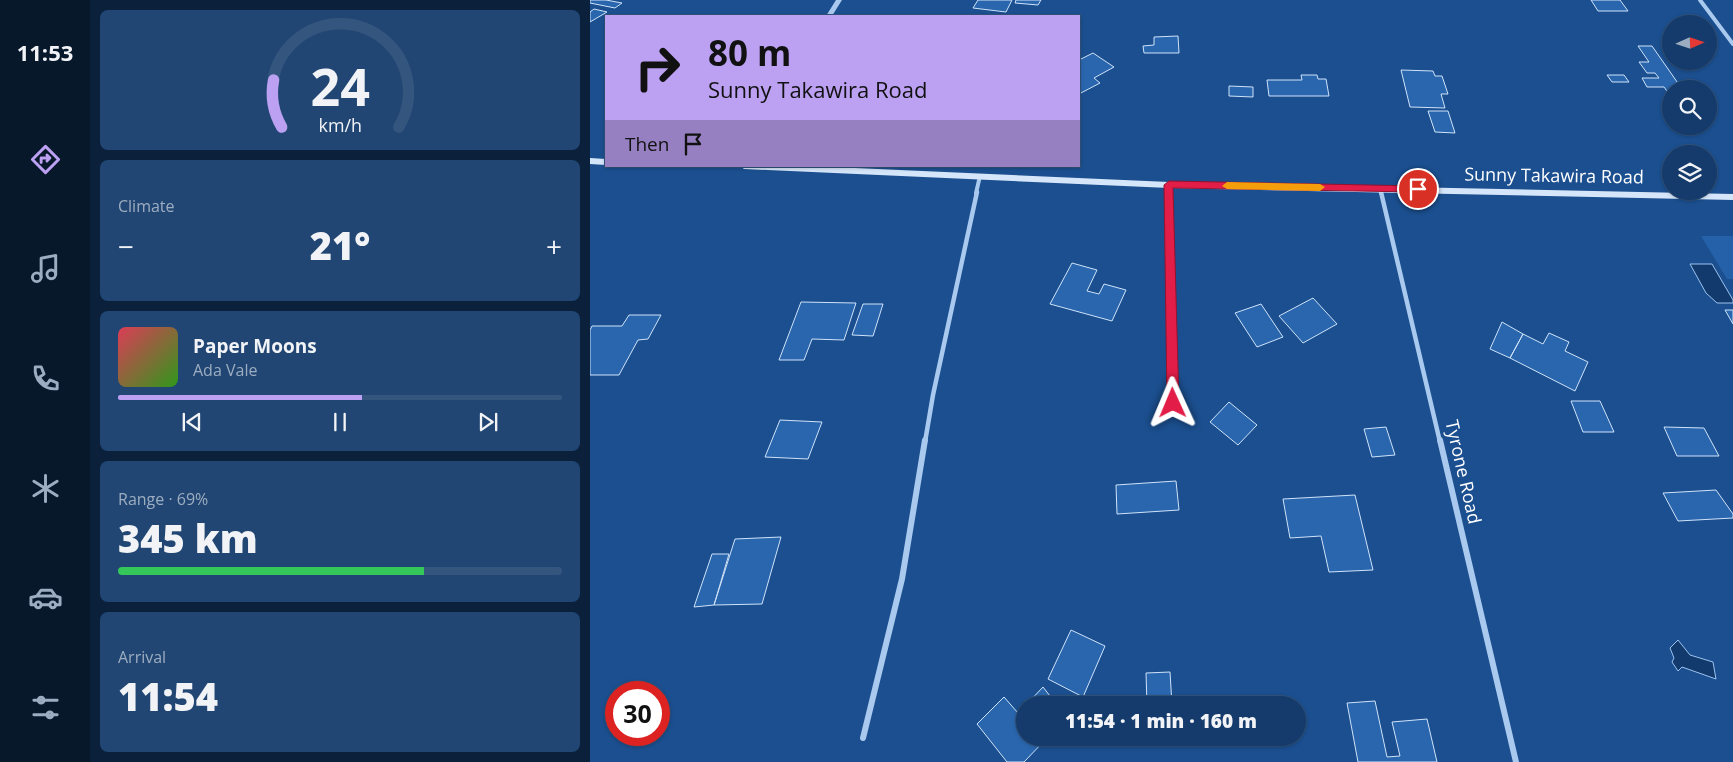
<!DOCTYPE html>
<html lang="en">
<head>
<meta charset="utf-8">
<style>
	:root { --surface:#143b6b; --page:#214673; --text:#f1f3f6; --muted:#9dadc1; --line:#33557e; --accent:#bca0f2 }
	body { margin:0; font-family:"Open Sans",sans-serif; background:var(--page); color:var(--text); height:100vh; display:flex; flex-direction:column; font-size:19px; white-space:nowrap }
	* { box-sizing:border-box; margin:0 }
	p { font-size:16px; color:var(--muted) }
	.icon { flex:none; width:28px; height:28px; fill:none; stroke:currentColor; stroke-width:2; stroke-linecap:round; stroke-linejoin:round }
	.map { position:relative; flex:1; overflow:hidden }
	.details { display:flex; flex-direction:column; gap:10px; padding:10px; background:#0b203b; width:500px }
	.details>* { flex:none }
	.banner { position:absolute; left:15px; top:15px; width:475px; height:152px; border-radius:0px; box-shadow:0 1px 4px #0004,0 0 0 1px var(--line); background:#bca0f2; color:#111; overflow:hidden }
	.needle { width:32px; rotate:87deg }
	.fabs { position:absolute; left:1072px; top:15px; display:grid; gap:10px }
	.fabs a { display:grid; place-items:center; width:55px; height:55px; border-radius:50%; background:var(--surface); box-shadow:0 1px 4px #0004,0 0 0 1px var(--line); font-size:25px }
	.speed { position:absolute; left:15px; top:681px; display:flex; gap:10px; font-size:25px; font-weight:700; text-align:center }
	.speed>* { display:grid; place-content:center; width:65px; height:65px; border-radius:50%; background:var(--surface); box-shadow:0 1px 4px #0004,0 0 0 1px var(--line); line-height:1 }
	.speed .limit { border:8px solid #d22; background:#fff; color:#111 }
	.pin { position:absolute; display:grid; place-items:center; width:42px; height:42px; color:#fff; margin:-21px; border:2px solid #fff; border-radius:50%; box-shadow:0 1px 5px #0007 }
	.me { position:absolute; width:55px; margin:-28px; rotate:359deg; stroke-linejoin:round; filter:drop-shadow(0 0 4px #0008) }
	.turn { display:flex; align-items:center; gap:18px; height:105px; padding:0 20px; font-size:22px }
	.turn .icon { width:65px; height:65px; stroke-width:2.5 }
	.turn b { display:block; font-size:35px; line-height:42px }
	.then { display:flex; align-items:center; height:48px; padding:0 20px; background:#0003; gap:10px; font-size:19px }
	.big { font-size:38px; font-weight:800; line-height:1.1 }
	.details .widget { flex:1; display:flex; flex-direction:column; justify-content:center; gap:8px; min-width:0; padding:0 18px; border-radius:8px; background:var(--page) }
	.details .dial { align-items:center; gap:0 }
	.dial svg { height:130px; overflow:visible; fill:none; stroke:var(--line); stroke-width:7; stroke-linecap:round; text-anchor:middle }
	.dial text { fill:var(--text); stroke:none }
	.song { display:flex; align-items:center; gap:15px }
	.cover { width:60px; height:60px; border-radius:8px; background:linear-gradient(135deg,hsl(350 70% 55%),hsl(110 70% 35%)) }
	.played { height:5px; border-radius:2px; background:linear-gradient(90deg,var(--accent) 55%,var(--line) 55%) }
	.keys { display:flex; justify-content:space-around; direction:ltr }
	.heat { display:flex; justify-content:space-between; align-items:center; font-size:28px; direction:ltr }
	.charge { height:8px; border-radius:4px; background:linear-gradient(90deg,#34c759 69%,var(--line) 0) }
	.trip { position:absolute; left:426px; top:696px; width:290px; height:50px; border-radius:25px; background:var(--surface); box-shadow:0 1px 4px #0004,0 0 0 1px var(--line); font-weight:800; line-height:50px; text-align:center }
	main { display:flex; flex:1; min-height:0 }
	.tab-bar { display:flex; flex-direction:column; width:90px; justify-content:space-around; align-items:center; background:#08182b; color:var(--muted) }
	.tab-bar .icon { width:35px; height:35px }
	.tab-bar .current { color:var(--accent) }
	.tab-bar b { font-size:22px; color:var(--text) }
	.map>svg:first-child { display:block }
	.green { fill:#2461a8 }
	.water { fill:#123a6d; stroke:#9cc4f0 }
	.building { fill:#2a66ad; stroke:#cfe3fa }
	.lines { fill:none; stroke-linecap:round; stroke-linejoin:round }
	.minor-far2 { stroke:#a9c9ee; stroke-width:4 }
	.minor-far1 { stroke:#a9c9ee; stroke-width:4.5 }
	.minor { stroke:#a9c9ee; stroke-width:6 }
	.tertiary { fill:#a9c9ee; fill-rule:evenodd }
	.secondary { fill:#d6e6fa; fill-rule:evenodd }
	.route { fill:#e11d48; stroke:#92132f }
	.slow { fill:#f59e0b }
	.labels { text-anchor:middle; stroke-width:5; stroke-linejoin:round; paint-order:stroke }
	.street-label { font-size:18px; fill:#fff; stroke:#1b4f8f }
</style>
</head>
<body>
<main>
<nav class="tab-bar">
<b>11:53</b>
<svg class="icon current" aria-label="directions" viewBox="0 0 24 24"><path d="M12 3l9 9-9 9-9-9zM9 14v-3h6M13 9l2 2-2 2"/></svg>
<svg class="icon" aria-label="music" viewBox="0 0 24 24"><path d="M9 18V5l10-2v13"/><circle cx="6" cy="18" r="3"/><circle cx="16" cy="16" r="3"/></svg>
<svg class="icon" aria-label="phone" viewBox="0 0 24 24"><path d="M5 4h4l2 5-3 2q2 4 5 5l2-3 5 2v4C11 20 4 13 5 4z"/></svg>
<svg class="icon" aria-label="climate" viewBox="0 0 24 24"><path d="M12 3v18M4 7l16 10M4 17L20 7"/></svg>
<svg class="icon" aria-label="car" viewBox="0 0 24 24"><path d="M5 17H2v-5l4-1 3-4h7l3 4 3 1v5h-3M9 17h6M6 11h13"/><circle cx="7" cy="17" r="2"/><circle cx="17" cy="17" r="2"/></svg>
<svg class="icon" aria-label="filters" viewBox="0 0 24 24"><path d="M4 7h16M4 17h16"/><circle cx="9" cy="7" r="2"/><circle cx="15" cy="17" r="2"/></svg>
</nav>
<section class="details">
<div class="widget dial"><svg viewBox="0 0 100 80">
<path d="M14 69A42 42 0 1 1 86 69"/>
<path d="M14 69A42 42 0 0 1 9 40" stroke="#bca0f2"/>
<text x="50" y="56" font-size="32" font-weight="700">24</text>
<text x="50" y="72" font-size="11">km/h</text>
</svg></div>
<div class="widget"><p>Climate</p>
<div class="heat"><a>−</a><b class="big">21°</b><a>+</a></div>
</div>
<div class="widget">
<div class="song"><i class="cover"></i><div><b>Paper Moons</b><p>Ada Vale</p></div></div>
<div class="played"></div>
<div class="keys"><svg class="icon" aria-label="previous" viewBox="0 0 24 24"><path d="M18 5L8 12l10 7zM5 5v14"/></svg><svg class="icon" aria-label="pause" viewBox="0 0 24 24"><path d="M8 5v14M16 5v14"/></svg><svg class="icon" aria-label="next" viewBox="0 0 24 24"><path d="M6 5l10 7-10 7zM19 5v14"/></svg></div>
</div>
<div class="widget"><p>Range · 69%</p><b class="big">345 km</b><div class="charge"></div></div>
<div class="widget"><p>Arrival</p><b class="big">11:54</b></div>
</section>
<div class="map">
<svg width="1143" height="762" viewBox="0 0 1143 762">
	<rect width="100%" height="100%" fill="#1b4f8f"/>
	<path class="green" d="M1111 236H1143V279H1137Z"/>
	<path class="water" d="M1122 264 1143 300V303H1127L1116 293 1100 264Z
		M1088 640 1100 655 1123 662 1126 679 1092 667 1088 671 1082 662 1084 658 1080 648Z"/>
	<path class="building" d="M0 0H16L32 3 25 8 0 3Z
		M388 0H422L416 12 383 8Z
		M426 0H451L448 5 425 3Z
		M1001 0H1030L1038 11H1008Z
		M4 9 17 12 0 22V12Z
		M588 36 589 53H554L553 46 564 45V37Z
		M1048 46H1062L1092 89H1081V97L1074 87H1057L1052 78H1069L1065 73H1057L1049 62H1059Z
		M503 53 524 67 504 78 510 83 489 94V60Z
		M811 70 843 71 845 76H852L858 94H851L855 108 820 107Z
		M711 75H727L728 79H736L739 96H679L677 80H712Z
		M1017 75H1034L1039 82H1022Z
		M639 86 663 87V97L639 96Z
		M838 111H858L865 133 845 132Z
		M482 263 507 270 497 291 509 294 514 284 536 290 522 321 460 304Z
		M723 298 747 324 713 343 689 316Z
		M211 302 266 303 254 340 222 339 214 360H189Z
		M273 304H293L283 336 262 335Z
		M671 304 693 337 667 347 645 313Z
		M1135 310H1143V324Z
		M39 315H71L58 339 48 340 29 375H0V330L2 326H32Z
		M912 322 933 334 920 358 900 349Z
		M959 333 979 342 975 351 998 362 985 391 920 358 933 334 953 344Z
		M981 401H1010L1024 432H993Z
		M639 402 667 425 648 445 620 422Z
		M190 420 232 422 218 459 175 457Z
		M796 427 805 455 782 457 774 429Z
		M1074 427 1114 428 1129 456H1087Z
		M586 481 589 510 527 514 526 485Z
		M1126 490 1143 514V518L1088 521 1073 493Z
		M765 495 783 570 739 572 731 536 700 538 693 499Z
		M191 537 172 604 124 605 145 539Z
		M122 554H139L124 605 104 607Z
		M481 630 515 646 493 697 458 679Z
		M580 672 582 705H557L556 673Z
		M453 687 467 705H436Z
		M414 697 428 713 435 706V738H457L434 762H417L387 724Z
		M785 701 797 757 810 756 802 722 837 719 847 762H768L757 703Z"/>
	<g class="lines">
		<path class="minor-far2" d="M1110 0 1143 44
			M579 185V193
			M790 188 791 193
			M386 193 390 176"/>
		<path class="minor-far1" d="M579 192 583 403
			M791 192 850 442
			M335 442 343 395 387 192"/>
		<path class="minor" d="M850 440 926 762
			M273 738 312 579 335 440"/>
		<path class="tertiary" d="M246 0H252L242 16H236Z"/>
		<path class="secondary" d="M0 158 16 159V165L0 164Z
			M150 166H220L579 182 1143 194V200L579 188 154 169Z"/>
	</g>
	<path class="route" d="M579 181 828 186 833 189 828 192 583 188 589 403 587 407H579L577 403 574 185Z"/>
	<path class="slow" d="M637 182 730 184 735 187 730 191 637 189 632 186Z"/>
	<g class="labels">
		<g class="street-label">
			<text transform="translate(964 176) rotate(1)" y="6">Sunny Takawira Road</text>
			<text transform="translate(873 472) rotate(77)" y="6">Tyrone Road</text>
		</g>
	</g>
</svg>
<div class="fabs">
<a><svg class="needle" viewBox="-14 -14 28 28"><path d="M0-13l5 13h-10z" fill="#e53935"/><path d="M0 13l5-13h-10z" fill="#9dadc1"/></svg></a>
<a><svg class="icon" aria-label="search" viewBox="0 0 24 24"><circle cx="10" cy="10" r="6"/><path d="M15 15l6 6"/></svg></a>
<a><svg class="icon" aria-label="layers" viewBox="0 0 24 24"><path d="M12 4l9 5-9 5-9-5zM3 14l9 5 9-5"/></svg></a>
</div>
<div class="speed"><div class="limit">30</div></div>
<div class="pin" style="left:828px;top:189px;background:#d93025"><svg class="icon" aria-label="arrive" viewBox="0 0 24 24"><path d="M6 21V4h12l-3 4 3 4H6"/></svg></div>
<svg class="me" style="left:583px;top:403px" viewBox="-20 -20 40 40"><path d="M0-17L14 15 0 8-14 15z" fill="#e11d48" stroke="#fff" stroke-width="4"/></svg>
<div class="trip">11:54 · 1 min · 160 m</div>
<div class="banner">
<div class="turn"><svg class="icon" aria-label="right" viewBox="0 0 24 24"><path d="M7 20v-9h11M14 6l5 5-5 5"/></svg><div><b>80 m</b>Sunny Takawira Road</div></div>
<div class="then">Then<svg class="icon" aria-label="arrive" viewBox="0 0 24 24"><path d="M6 21V4h12l-3 4 3 4H6"/></svg></div>
</div>
</div>
</main>
</body>
</html>
